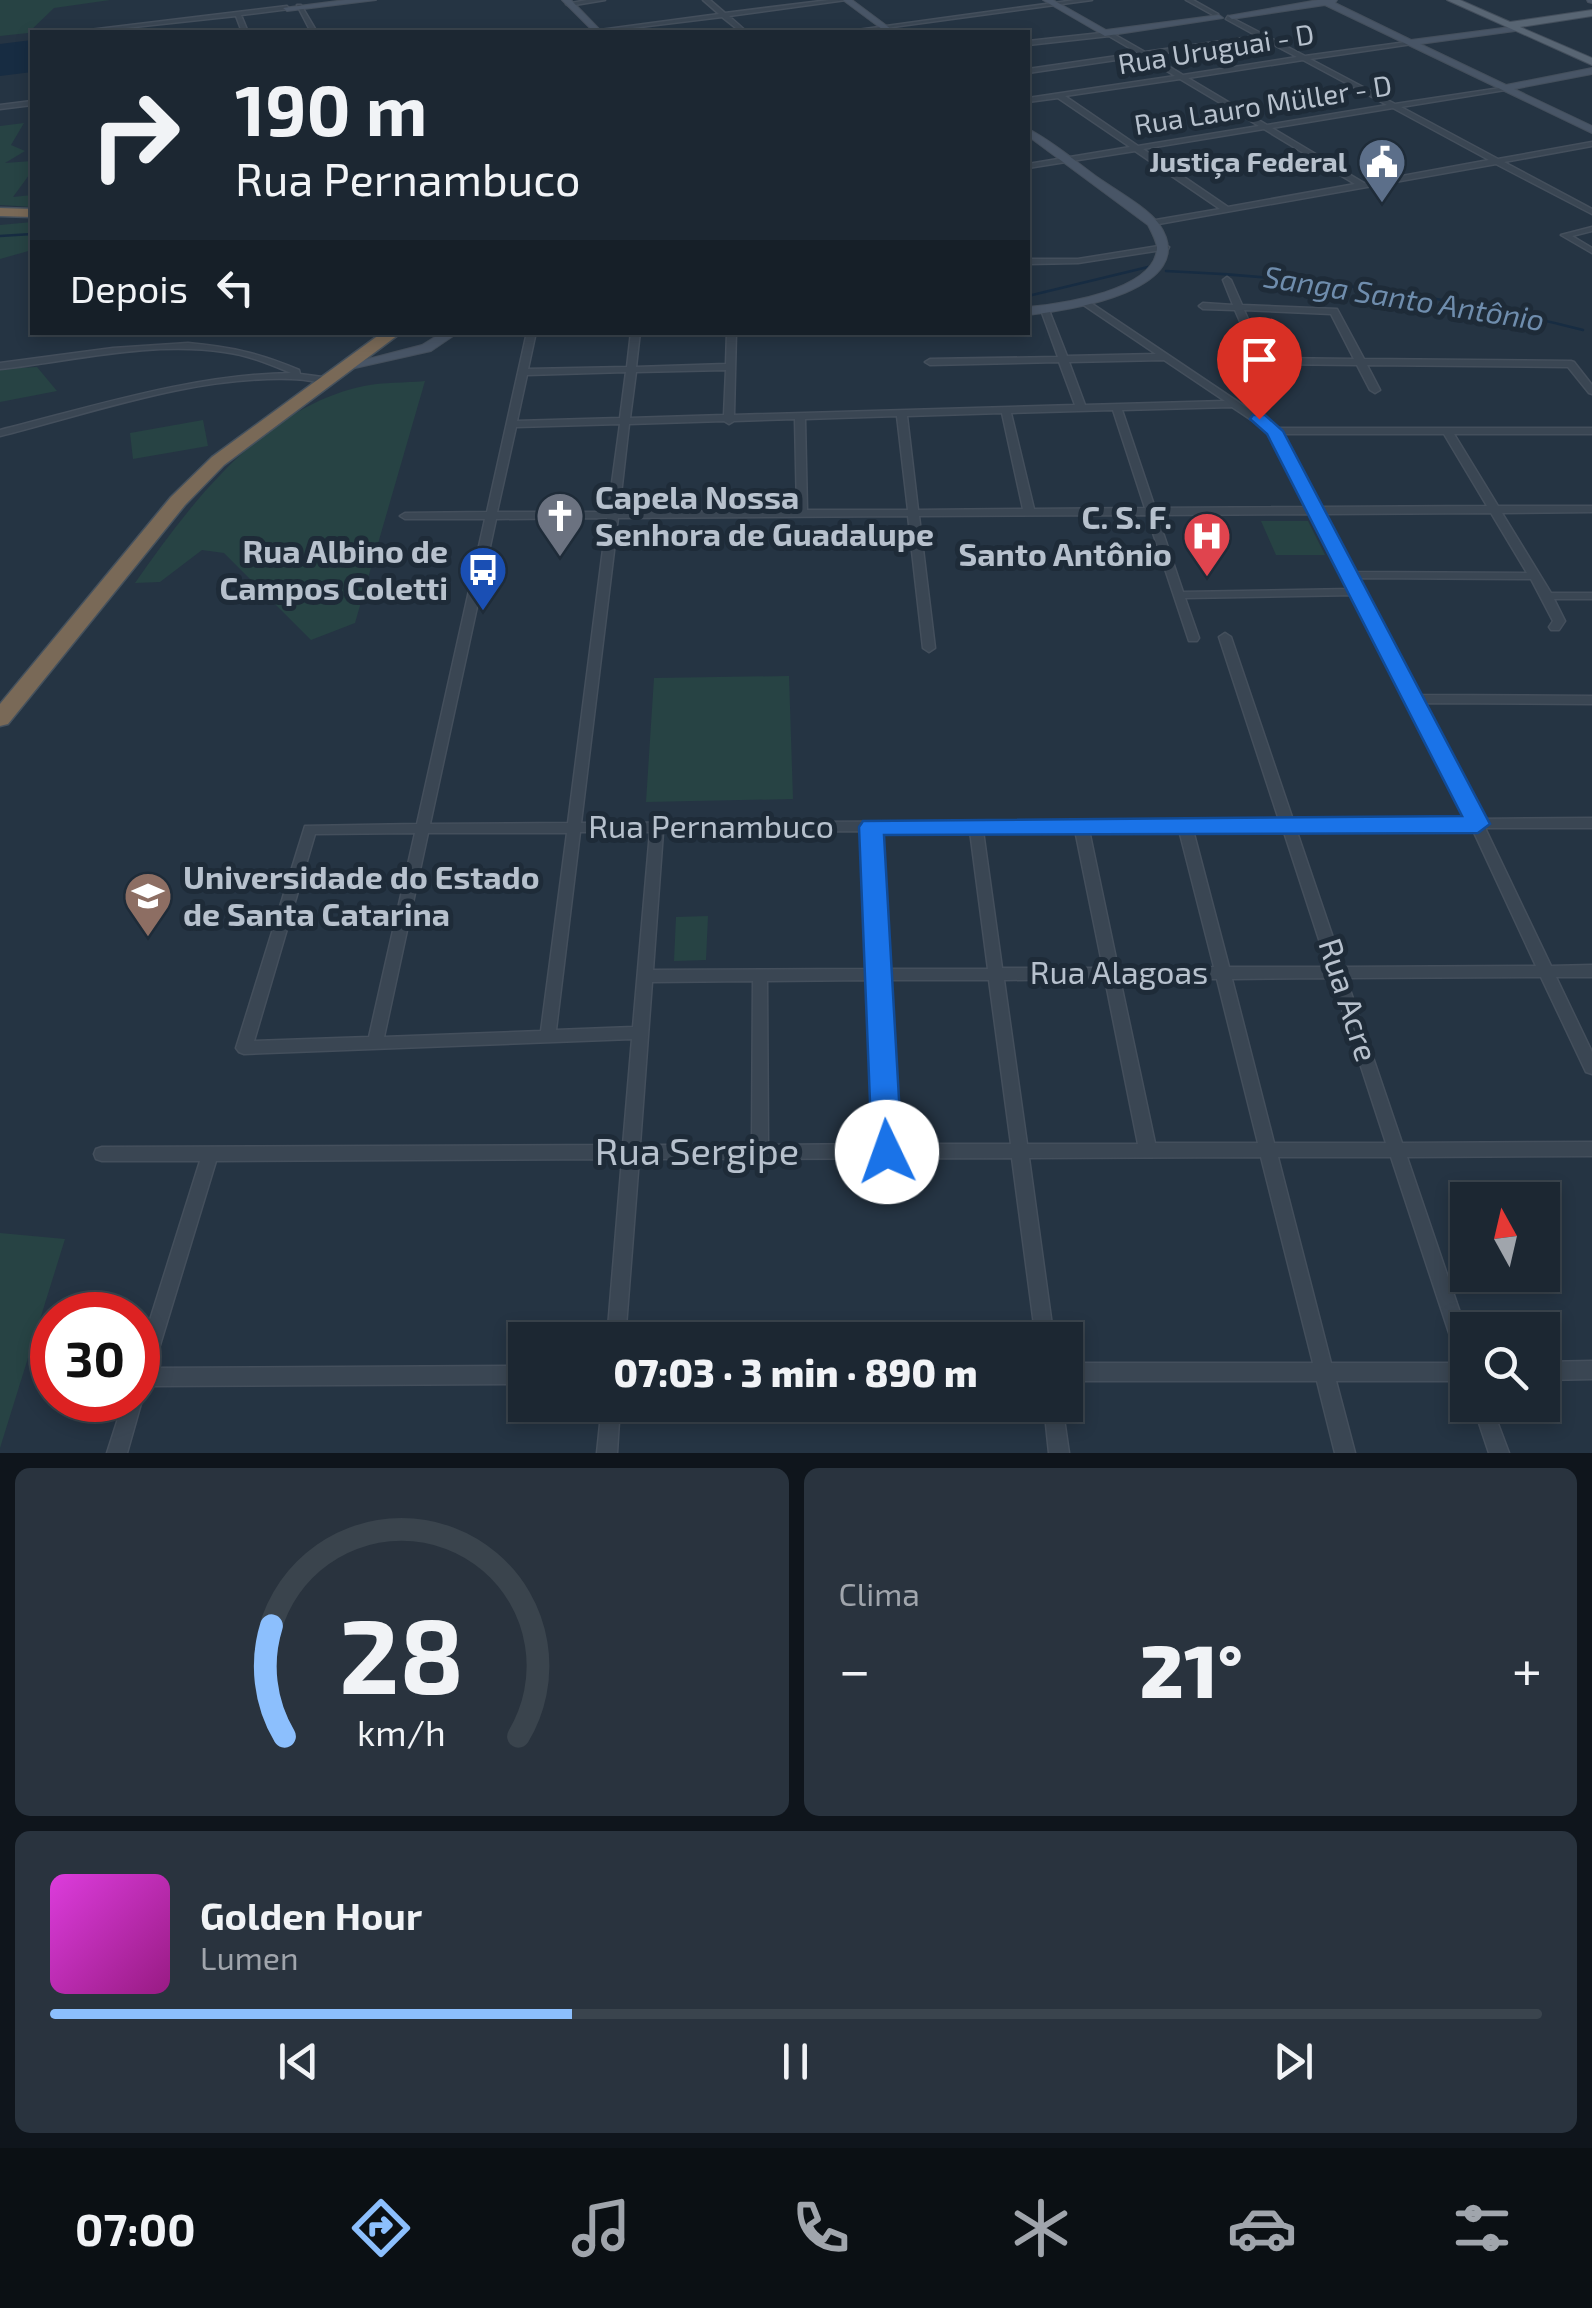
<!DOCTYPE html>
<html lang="pt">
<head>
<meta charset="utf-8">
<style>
	:root { --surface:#1c2732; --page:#29333e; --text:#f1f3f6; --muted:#a0a5ac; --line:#3a444d; --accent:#8cbffd }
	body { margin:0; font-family:"Exo 2",sans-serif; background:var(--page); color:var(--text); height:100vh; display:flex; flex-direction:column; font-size:38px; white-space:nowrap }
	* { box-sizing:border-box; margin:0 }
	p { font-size:32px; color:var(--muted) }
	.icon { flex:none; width:55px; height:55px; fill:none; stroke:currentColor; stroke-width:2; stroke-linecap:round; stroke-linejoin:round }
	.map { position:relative; height:1453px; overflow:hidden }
	.side { display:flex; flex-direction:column; gap:15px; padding:15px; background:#0f151c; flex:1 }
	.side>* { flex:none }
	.hud { position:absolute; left:30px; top:30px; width:1000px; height:305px; border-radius:0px; box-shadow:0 5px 15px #0003,0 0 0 2px var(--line); background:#1c2732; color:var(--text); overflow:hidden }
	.needle { width:65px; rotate:352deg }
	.tools { position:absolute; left:1450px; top:1182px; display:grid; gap:20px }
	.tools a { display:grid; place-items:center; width:110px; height:110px; border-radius:0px; background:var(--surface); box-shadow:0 5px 15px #0003,0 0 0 2px var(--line); font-size:50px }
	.speed { position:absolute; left:30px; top:1292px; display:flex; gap:20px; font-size:50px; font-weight:700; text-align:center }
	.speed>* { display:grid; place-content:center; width:130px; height:130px; border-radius:50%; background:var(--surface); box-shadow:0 5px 15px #0003,0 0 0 2px var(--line); line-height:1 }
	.speed .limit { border:15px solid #d22; background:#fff; color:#111 }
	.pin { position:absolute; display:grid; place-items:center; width:85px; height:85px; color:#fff; margin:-102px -42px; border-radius:50% 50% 50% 0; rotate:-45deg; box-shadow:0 0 10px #0007 }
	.pin .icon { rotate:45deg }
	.me { position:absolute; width:110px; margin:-55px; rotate:357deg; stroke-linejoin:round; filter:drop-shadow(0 0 8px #0008) }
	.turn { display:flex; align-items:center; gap:35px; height:210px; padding:0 40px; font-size:45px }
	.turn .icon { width:130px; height:130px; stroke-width:2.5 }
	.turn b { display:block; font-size:70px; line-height:85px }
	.then { display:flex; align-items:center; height:95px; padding:0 40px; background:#0003; gap:20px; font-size:38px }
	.big { font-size:75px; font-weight:800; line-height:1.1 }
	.side .widget { flex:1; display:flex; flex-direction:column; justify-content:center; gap:15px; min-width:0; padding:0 35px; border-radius:15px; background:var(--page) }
	.side .dial { align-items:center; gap:0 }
	.dial svg { height:260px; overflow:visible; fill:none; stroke:var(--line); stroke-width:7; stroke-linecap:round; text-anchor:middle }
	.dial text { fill:var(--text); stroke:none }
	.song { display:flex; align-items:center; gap:30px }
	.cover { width:120px; height:120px; border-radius:15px; background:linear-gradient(135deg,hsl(300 70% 55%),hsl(310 70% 35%)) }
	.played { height:10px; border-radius:5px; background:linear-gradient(90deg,var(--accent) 35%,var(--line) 35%) }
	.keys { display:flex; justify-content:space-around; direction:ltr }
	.heat { display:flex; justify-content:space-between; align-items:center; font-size:55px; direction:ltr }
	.side .tiles { flex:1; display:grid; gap:15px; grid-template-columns:1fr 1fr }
	.widget:last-child { grid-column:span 2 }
	.trip { position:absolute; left:508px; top:1322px; width:575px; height:100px; border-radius:0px; background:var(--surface); box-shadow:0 5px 15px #0003,0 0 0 2px var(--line); font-weight:800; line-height:100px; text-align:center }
	.tabs { display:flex; height:160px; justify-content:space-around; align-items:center; background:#0b1014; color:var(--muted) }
	.tabs .icon { width:70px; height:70px }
	.tabs .on { color:var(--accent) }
	.tabs b { font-size:45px; color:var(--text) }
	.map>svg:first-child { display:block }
	.green { fill:#274344 }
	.water { fill:#172c42 }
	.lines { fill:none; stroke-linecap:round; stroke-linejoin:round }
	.stream { stroke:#172c42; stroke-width:2.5 }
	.street-casing { stroke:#444f5c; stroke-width:3 }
	.secondary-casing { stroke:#444f5c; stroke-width:2 }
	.primary-casing { stroke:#444f5c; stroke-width:2 }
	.highway-casing { stroke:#45515d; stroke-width:3 }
	.street { fill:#3a4653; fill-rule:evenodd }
	.secondary { fill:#485566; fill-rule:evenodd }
	.primary { fill:#586573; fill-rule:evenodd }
	.highway { fill:#796957; fill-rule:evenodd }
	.route { fill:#1a73e8; stroke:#114b97; stroke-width:2.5 }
	.labels { text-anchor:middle; stroke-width:10; stroke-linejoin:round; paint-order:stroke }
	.far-street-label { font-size:28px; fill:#b7c1cd; stroke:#1e2b38 }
	.far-poi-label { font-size:28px; font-weight:bold; fill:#b7c1cd; stroke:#1e2b38; text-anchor:end }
	.far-water-label { font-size:30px; font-style:italic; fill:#6f8dad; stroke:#1e2b38 }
	.poi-label { font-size:32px; font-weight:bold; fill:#b7c1cd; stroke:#1e2b38; text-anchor:start }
	.street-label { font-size:32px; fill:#b7c1cd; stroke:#1e2b38 }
	.near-street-label { font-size:38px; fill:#b7c1cd; stroke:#1e2b38 }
</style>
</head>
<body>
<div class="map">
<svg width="1592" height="1453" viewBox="0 0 1592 1453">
	<rect width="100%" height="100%" fill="#253443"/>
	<path class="green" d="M0 0H110L54 8 28 33 0 36Z
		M24 123 11 145 25 151 5 163 32 161V171L13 197 32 195V207L0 205V126Z
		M32 222V250L0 259V225Z
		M37 367 57 391 0 402V369Z
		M425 381 355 623 311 640 224 553 202 550 160 582 135 583C190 504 263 407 364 386 383 382 405 383 425 381Z
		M203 420 208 446 133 459 130 433Z
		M1261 521H1308L1325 555H1276Z
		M789 676 793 799 646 802 654 678Z
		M708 916 706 960 674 961 676 917Z
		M0 1233 65 1239 0 1448Z"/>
	<path class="water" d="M32 40V72L0 76V44Z"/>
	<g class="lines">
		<path class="stream" d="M0 236 32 234
			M1166 271C1308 277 1446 295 1583 330
			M1028 296 1148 267"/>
		<g class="street-casing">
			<path id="street" d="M587 0H605L569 6 566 4Z
				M703 0H710L725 13 829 0H846L729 16 747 32H741L722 17 599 32H585L719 14Z
				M1075 0H1092L856 32H843Z
				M1186 0H1193L1218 14 1213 15Z
				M297 5H301L317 32H311Z
				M287 6 289 9 241 15 248 32H242L236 16 88 32H73Z
				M1228 16 1305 56 1414 41 1412 44 1310 59 1395 104 1507 87V89L1505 90 1401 107 1498 159 1592 142V146L1504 162 1592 209V214L1496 164 1153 225 1149 223 1150 221 1220 209 1135 151 1028 168V164L1130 147 1058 98 1028 102V98L1175 76 1143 56 1028 73V69L1138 53 1109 36 1028 45V41L1110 32 1145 52 1257 36 1226 19ZM1263 39 1297 57 1183 75 1150 55ZM1303 60 1387 105 1267 125 1188 78ZM1180 79 1259 126 1138 146 1065 96ZM1393 108 1489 160 1364 183 1272 128ZM1264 129 1355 184 1228 207 1143 149Z
				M32 101V105L0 109V105Z
				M1592 227V231L1572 236 1592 248V253L1561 235Z
				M1165 245 1169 247 1168 249 1078 263 1028 264V259H1078Z
				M1227 277 1231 280 1242 305 1337 309 1364 359 1571 361 1574 362 1592 385V394L1589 393 1568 367 1367 365 1380 390 1375 393 1370 390 1357 365 1267 364 1276 384 1271 387 1268 386 1235 310 1203 309 1199 306 1203 303 1233 305 1223 280ZM1244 310 1331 314 1354 359 1265 358Z
				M1085 299 1277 428H1592V434H1454L1498 506H1592V512L1502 513 1551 593H1592V599H1554L1565 621 1559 630H1551L1549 627 1553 621 1531 579 1359 578 1421 695 1592 696V704L1425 703 1480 819 1592 818V828H1485L1551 966 1592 965V977H1556L1592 1052V1074L1586 1072 1541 977 1346 978 1402 1143 1592 1142V1156L1407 1157 1468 1336V1381H1336L1355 1453H1335L1317 1381H1065V1363H1313L1261 1157 1029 1158 1054 1340H1036L1012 1158 639 1159 625 1340H607L622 1159 216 1161 153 1368 525 1366V1384L147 1386 145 1392 140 1394 142 1400 127 1453H107L124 1400H138V1358L200 1161H102L96 1159 94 1154 96 1149 102 1147 623 1145 632 1039 244 1054 239 1052 236 1048 305 826 417 824 485 519H405L400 516 405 513 487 512 527 332H536L528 369 627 367 631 332H640L636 367 726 364 727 332H736L734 415 1075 405 1059 362 930 365 925 362 930 359 1058 357 1041 310 1045 307 1049 310 1067 356 1156 354 1082 304 1081 302ZM1164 360 1225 401 1085 405 1069 362ZM726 370 724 415 630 418 636 372ZM626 372 620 418 517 421 527 375ZM1232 407 1271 433 1310 507 1155 508 1122 410ZM1113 410 1145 508 1034 509 1011 413ZM1002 413 1023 509 918 510 907 416ZM897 416 908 510H807L805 419ZM795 419 797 511 619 512 629 424 724 421 729 424 734 421ZM620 424 608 512H497L516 427ZM1282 434H1444L1487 506 1321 507ZM1491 513 1527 573 1355 572 1324 514ZM1314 514 1345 573 1343 575 1353 589 1183 592 1157 515ZM1147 515 1189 641H1197L1199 638 1185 598 1356 595 1411 699 1467 819 1293 820 1231 637 1225 633 1219 637 1279 820 581 823 618 518 908 516 923 648 929 652 935 648 919 516ZM607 518 568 823 430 824 496 519ZM1472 828 1536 966 1343 967 1296 829ZM1283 829 1328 967H1229L1193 830ZM1075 830 1103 968H1002L983 831ZM1089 830H1179L1214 967 1118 968ZM864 831 871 969 653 970 663 832ZM878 831H970L988 969H885ZM580 832H650L633 1027 556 1030ZM415 833 369 1037 254 1041 315 834ZM428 833H567L541 1031 384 1037ZM1332 978 1386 1143H1274L1232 979ZM1105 979 1138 1144H1027L1004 980ZM1120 979H1217L1258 1143H1155ZM871 980 879 1144 768 1145 767 981ZM886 980H989L1011 1144H895ZM753 981 752 1145H640L652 982ZM1278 1157H1391L1459 1363H1331Z
				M188 343C231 347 259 353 299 370L300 374 330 378 335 381 330 384C317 382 304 379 291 379 193 376 95 412 0 436V430C96 406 191 375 291 373 269 364 248 355 224 352 150 341 73 361 0 369V363L113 348Z
				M1592 1361V1379L1542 1380V1362Z
				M602 1405H620L617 1453H597Z
				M1044 1405H1062L1069 1453H1049Z
				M1473 1405H1491L1509 1453H1489Z"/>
		</g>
		<g class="secondary-casing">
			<path id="secondary" d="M345 0H376L287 11 283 8Z
				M562 0H571L602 32H594Z
				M843 0H852L895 32H886Z
				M1043 0H1053L1106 30 1219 15 1223 18 1105 36Z
				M1318 0H1337L1335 3 1411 40 1518 26 1515 31 1420 44 1506 85 1592 68V74L1514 89 1592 126V133L1325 5 1232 19 1228 16Z
				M1587 0H1592V3L1588 2Z
				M1028 129C1052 141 1075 161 1097 177 1114 189 1148 208 1159 224 1204 290 1067 311 1028 315V307C1060 304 1157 291 1157 247 1156 240 1151 231 1148 225L1028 136Z
				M443 332H459L431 351 355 368 349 364 422 345Z"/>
		</g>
		<g class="primary-casing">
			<path id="primary" d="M1447 0H1460L1510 22 1592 10V16L1520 27 1592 58V65Z"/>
		</g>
		<g class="highway-casing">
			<path id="highway" d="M0 208 32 209V217L0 216Z
				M383 332H402L224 465 185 505 8 724 0 726V704L171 497 212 457Z"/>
		</g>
		<use href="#street" class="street"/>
		<use href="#secondary" class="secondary"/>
		<use href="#primary" class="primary"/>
		<use href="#highway" class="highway"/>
	</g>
	<path class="route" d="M1253 415H1265L1283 431 1490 824 1478 833 884 835 902 1152 898 1160 887 1164 877 1160 872 1152 859 827 863 821 1462 816 1267 434 1250 419Z"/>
	<defs>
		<g id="civic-pin" transform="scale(2.5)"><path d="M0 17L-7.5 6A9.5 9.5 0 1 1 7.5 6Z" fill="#5c6f8a" stroke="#1e2b38"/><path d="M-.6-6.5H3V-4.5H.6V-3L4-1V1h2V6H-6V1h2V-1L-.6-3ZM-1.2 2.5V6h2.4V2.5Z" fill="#fff"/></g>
		<g id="church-pin" transform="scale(2.5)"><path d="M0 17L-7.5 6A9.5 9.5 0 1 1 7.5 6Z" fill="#6b7280" stroke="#1e2b38"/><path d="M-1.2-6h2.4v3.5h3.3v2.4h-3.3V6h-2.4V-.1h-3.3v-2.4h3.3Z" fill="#fff"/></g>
		<g id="hospital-pin" transform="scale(2.5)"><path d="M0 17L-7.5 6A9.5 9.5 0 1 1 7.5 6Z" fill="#e0444e" stroke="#1e2b38"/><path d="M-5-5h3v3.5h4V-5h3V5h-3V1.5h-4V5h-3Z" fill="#fff"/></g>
		<g id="bus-pin" transform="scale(2.5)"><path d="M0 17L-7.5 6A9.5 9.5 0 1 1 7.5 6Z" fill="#1a4fb4" stroke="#1e2b38"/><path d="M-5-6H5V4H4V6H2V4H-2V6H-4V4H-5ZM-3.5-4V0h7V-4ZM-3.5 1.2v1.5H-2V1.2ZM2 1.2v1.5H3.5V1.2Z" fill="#fff"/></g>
		<g id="university-pin" transform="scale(2.5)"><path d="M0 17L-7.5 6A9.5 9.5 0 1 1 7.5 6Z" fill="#8d6e63" stroke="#1e2b38"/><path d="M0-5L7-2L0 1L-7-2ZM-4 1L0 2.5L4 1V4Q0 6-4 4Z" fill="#fff"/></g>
	</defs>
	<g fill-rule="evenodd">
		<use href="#civic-pin" x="1382" y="162"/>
		<use href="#church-pin" x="560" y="516"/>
		<use href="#hospital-pin" x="1207" y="536"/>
		<use href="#bus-pin" x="483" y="570"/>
		<use href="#university-pin" x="148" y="896"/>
	</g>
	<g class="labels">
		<g class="far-street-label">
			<text transform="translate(1216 49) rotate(-9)" y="10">Rua Uruguai - D</text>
			<text transform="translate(1263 105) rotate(-9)" y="10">Rua Lauro Müller - D</text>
		</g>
		<g class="far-poi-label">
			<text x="1347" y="172">Justiça Federal</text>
		</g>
		<g class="far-water-label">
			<text transform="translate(1404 299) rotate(9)" y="10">Sanga Santo Antônio</text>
		</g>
		<g class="poi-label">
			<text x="595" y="509">Capela Nossa<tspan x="595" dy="37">Senhora de Guadalupe</tspan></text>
			<text x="1172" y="529" text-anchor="end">C. S. F.<tspan x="1172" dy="37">Santo Antônio</tspan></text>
			<text x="448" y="563" text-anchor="end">Rua Albino de<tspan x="448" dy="37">Campos Coletti</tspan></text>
			<text x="183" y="889">Universidade do Estado<tspan x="183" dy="37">de Santa Catarina</tspan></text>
		</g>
		<g class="street-label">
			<text x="711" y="838">Rua Pernambuco</text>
			<text x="1119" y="984">Rua Alagoas</text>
			<text transform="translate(1348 1000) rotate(72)" y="11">Rua Acre</text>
		</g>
		<g class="near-street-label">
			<text x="697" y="1165">Rua Sergipe</text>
		</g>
	</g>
</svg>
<div class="tools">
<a><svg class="needle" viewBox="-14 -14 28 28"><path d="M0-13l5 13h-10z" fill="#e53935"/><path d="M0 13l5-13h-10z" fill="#a0a5ac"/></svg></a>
<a><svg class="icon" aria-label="search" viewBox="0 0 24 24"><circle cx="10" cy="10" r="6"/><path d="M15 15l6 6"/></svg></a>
</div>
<div class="speed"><div class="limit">30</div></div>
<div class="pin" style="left:1259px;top:419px;background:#d93025"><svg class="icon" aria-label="arrive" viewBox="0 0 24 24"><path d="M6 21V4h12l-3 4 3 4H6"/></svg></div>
<svg class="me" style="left:887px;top:1152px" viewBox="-20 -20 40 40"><circle r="19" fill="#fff"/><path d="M0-13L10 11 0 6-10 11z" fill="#1a73e8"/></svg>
<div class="trip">07:03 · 3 min · 890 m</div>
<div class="hud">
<div class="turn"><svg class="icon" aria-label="right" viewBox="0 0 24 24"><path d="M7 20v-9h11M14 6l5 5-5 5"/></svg><div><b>190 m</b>Rua Pernambuco</div></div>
<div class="then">Depois<svg class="icon" aria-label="left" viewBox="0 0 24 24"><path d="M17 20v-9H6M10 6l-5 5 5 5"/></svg></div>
</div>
</div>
<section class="side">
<div class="tiles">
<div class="widget dial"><svg viewBox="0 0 100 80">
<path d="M14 69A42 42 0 1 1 86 69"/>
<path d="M14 69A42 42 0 0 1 10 35" stroke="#8cbffd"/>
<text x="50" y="56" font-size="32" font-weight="700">28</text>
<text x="50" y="72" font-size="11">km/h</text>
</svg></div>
<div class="widget"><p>Clima</p>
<div class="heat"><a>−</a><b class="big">21°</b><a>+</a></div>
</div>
<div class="widget">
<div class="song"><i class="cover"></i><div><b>Golden Hour</b><p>Lumen</p></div></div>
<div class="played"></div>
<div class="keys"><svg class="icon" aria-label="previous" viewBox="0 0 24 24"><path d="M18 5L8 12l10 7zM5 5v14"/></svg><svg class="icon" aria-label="pause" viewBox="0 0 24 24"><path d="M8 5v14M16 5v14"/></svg><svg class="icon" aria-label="next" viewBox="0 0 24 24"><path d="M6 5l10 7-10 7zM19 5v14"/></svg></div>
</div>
</div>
</section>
<nav class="tabs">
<b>07:00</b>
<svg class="icon on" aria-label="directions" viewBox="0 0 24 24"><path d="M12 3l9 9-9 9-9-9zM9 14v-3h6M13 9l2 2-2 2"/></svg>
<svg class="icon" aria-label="music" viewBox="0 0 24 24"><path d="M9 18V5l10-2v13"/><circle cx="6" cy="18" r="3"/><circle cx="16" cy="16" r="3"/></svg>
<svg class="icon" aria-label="phone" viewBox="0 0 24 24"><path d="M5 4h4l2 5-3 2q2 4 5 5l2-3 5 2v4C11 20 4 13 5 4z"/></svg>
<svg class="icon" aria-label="climate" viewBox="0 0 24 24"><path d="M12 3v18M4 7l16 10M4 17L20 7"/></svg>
<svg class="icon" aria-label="car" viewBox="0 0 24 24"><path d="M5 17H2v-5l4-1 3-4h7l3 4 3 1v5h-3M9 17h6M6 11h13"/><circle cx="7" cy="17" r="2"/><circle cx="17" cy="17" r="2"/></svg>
<svg class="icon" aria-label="filters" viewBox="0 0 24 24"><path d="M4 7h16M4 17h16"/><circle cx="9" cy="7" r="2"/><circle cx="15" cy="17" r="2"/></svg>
</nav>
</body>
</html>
